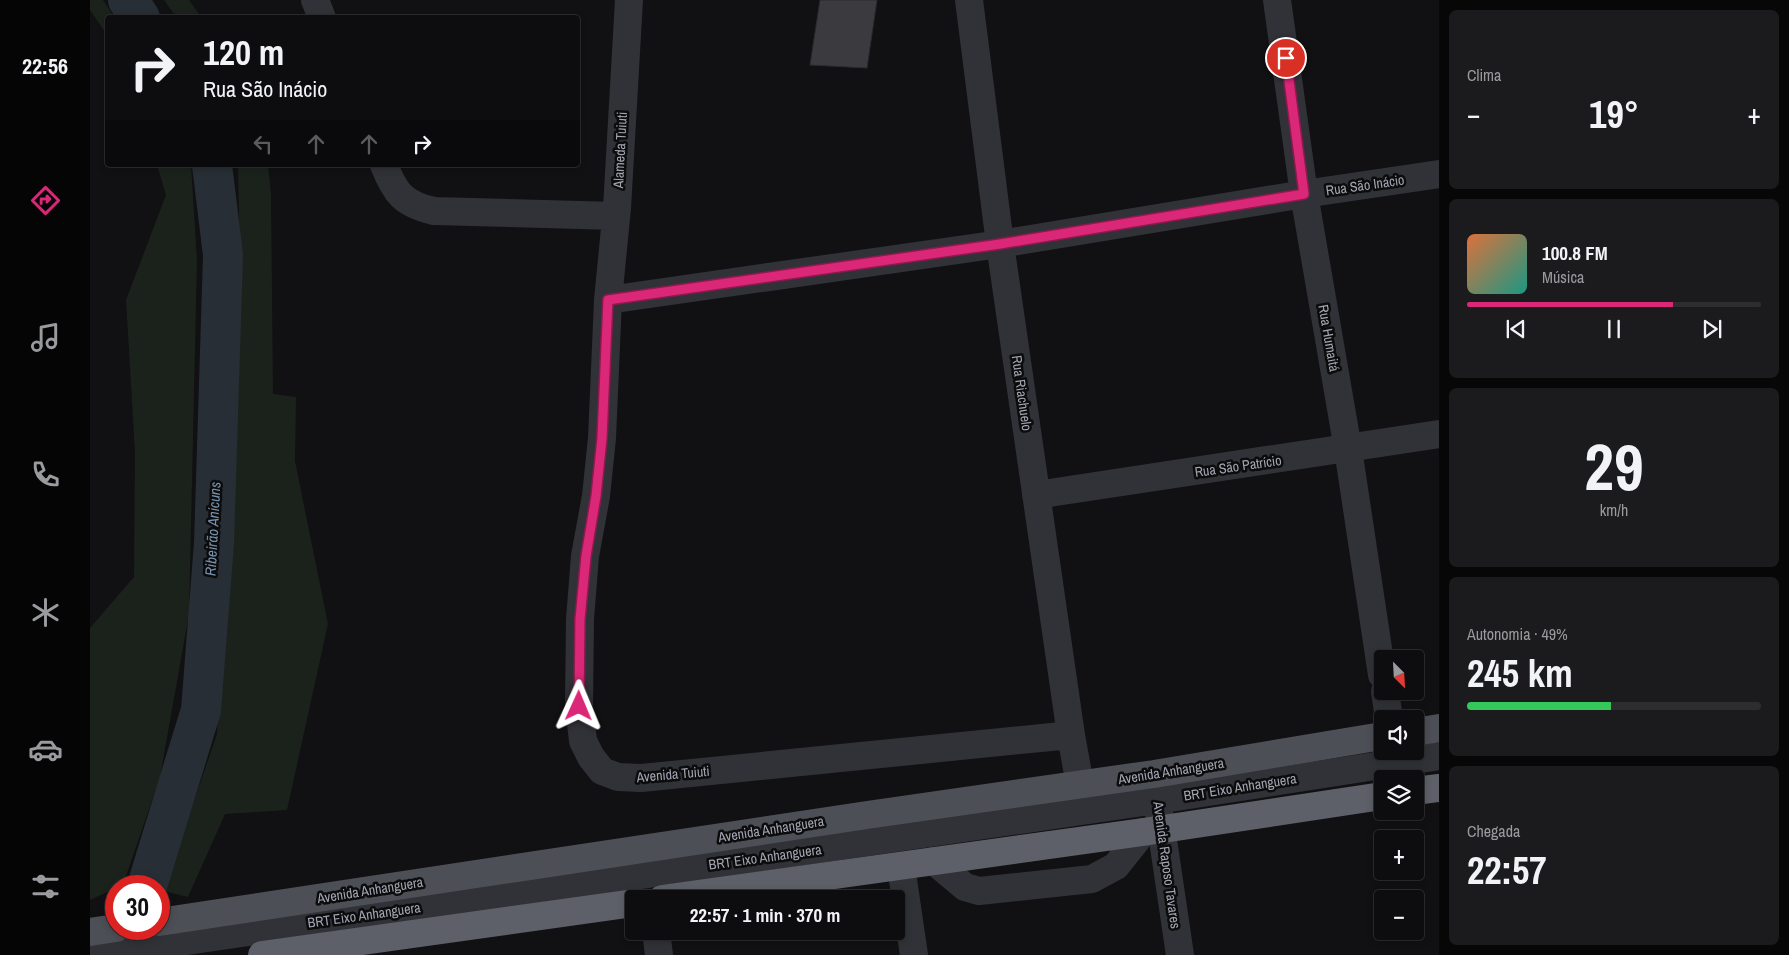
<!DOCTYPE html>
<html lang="pt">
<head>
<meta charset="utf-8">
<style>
	:root { --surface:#0d0c0e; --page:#1b1a1c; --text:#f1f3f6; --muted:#9a9b9e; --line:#2d2c2e; --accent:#db2777 }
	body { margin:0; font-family:"Archivo Narrow",sans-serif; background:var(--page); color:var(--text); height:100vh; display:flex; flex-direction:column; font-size:19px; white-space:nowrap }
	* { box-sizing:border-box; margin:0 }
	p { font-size:16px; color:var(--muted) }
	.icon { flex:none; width:28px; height:28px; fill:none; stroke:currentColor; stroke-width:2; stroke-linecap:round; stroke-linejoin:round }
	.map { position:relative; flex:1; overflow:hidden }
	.drawer { display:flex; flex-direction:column; gap:10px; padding:10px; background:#070708; width:350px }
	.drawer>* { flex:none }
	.guide { position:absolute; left:15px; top:15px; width:475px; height:152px; border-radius:5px; box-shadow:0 2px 8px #0003,0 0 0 1px var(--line); background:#0d0c0e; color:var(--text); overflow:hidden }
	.needle { width:32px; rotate:156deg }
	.tools { position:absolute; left:1284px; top:650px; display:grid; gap:10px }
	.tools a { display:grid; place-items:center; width:50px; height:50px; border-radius:5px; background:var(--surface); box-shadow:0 2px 8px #0003,0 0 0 1px var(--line); font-size:25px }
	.speed { position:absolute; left:15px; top:875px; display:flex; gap:10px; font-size:25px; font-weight:700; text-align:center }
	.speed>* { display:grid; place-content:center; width:65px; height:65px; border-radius:50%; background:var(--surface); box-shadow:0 2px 8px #0003,0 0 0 1px var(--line); line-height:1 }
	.speed .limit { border:8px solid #d22; background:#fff; color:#111 }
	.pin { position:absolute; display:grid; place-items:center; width:42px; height:42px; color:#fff; margin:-21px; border:2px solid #fff; border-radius:50%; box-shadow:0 1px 5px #0007 }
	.me { position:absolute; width:55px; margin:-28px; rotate:1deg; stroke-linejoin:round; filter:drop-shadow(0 0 4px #0008) }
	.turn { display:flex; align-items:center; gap:18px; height:105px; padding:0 15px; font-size:22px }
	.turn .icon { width:65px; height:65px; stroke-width:2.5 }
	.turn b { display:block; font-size:35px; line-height:42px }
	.lanes { display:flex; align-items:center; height:48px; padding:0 15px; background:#0003; justify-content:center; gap:25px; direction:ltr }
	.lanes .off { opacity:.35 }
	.big { font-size:38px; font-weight:700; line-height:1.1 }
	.drawer .card { flex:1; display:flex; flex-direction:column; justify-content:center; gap:8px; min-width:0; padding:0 18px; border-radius:8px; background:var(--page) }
	.drawer .dial { align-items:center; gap:0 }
	.dial b { font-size:65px; line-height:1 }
	.song { display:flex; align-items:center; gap:15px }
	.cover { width:60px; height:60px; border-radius:8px; background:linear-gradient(135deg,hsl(20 70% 55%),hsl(170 70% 35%)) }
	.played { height:5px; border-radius:2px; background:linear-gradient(90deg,var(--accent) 70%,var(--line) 70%) }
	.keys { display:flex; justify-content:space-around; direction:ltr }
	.heat { display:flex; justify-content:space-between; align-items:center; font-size:28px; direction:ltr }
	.charge { height:8px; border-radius:4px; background:linear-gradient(90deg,#34c759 49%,var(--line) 0) }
	.trip { position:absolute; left:535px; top:890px; width:280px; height:50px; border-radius:5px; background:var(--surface); box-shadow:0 2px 8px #0003,0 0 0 1px var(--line); font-weight:700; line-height:50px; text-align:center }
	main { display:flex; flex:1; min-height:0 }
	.dock { display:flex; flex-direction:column; width:90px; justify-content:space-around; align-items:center; background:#050506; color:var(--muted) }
	.dock .icon { width:35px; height:35px }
	.dock .active { color:var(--accent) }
	.dock b { font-size:22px; color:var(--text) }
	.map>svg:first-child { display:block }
	.green { fill:#1b221c }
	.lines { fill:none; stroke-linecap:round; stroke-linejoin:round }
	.river { stroke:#272e35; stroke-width:40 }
	.building { fill:#3b3b3f; stroke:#2b2a2e }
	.minor { stroke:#313237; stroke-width:28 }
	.major { stroke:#4d4f56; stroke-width:28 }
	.highway { stroke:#5d6068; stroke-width:28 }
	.route-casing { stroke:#8e194d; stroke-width:12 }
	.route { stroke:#db2777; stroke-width:9 }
	.labels { text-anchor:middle; stroke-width:5; stroke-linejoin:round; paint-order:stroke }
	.street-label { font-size:14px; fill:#a2a6b3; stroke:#0c0c0d }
	.water-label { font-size:15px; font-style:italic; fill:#7792af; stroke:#0c0c0d }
</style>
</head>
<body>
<main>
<nav class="dock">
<b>22:56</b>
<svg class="icon active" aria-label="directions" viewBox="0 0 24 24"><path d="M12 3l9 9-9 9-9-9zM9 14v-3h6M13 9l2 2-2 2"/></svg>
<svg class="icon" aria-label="music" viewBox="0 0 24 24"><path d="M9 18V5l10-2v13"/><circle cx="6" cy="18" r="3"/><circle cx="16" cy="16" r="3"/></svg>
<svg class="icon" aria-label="phone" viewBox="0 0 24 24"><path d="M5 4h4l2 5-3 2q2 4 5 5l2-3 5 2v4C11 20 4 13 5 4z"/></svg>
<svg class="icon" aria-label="climate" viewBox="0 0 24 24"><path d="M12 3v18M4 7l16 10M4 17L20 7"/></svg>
<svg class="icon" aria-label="car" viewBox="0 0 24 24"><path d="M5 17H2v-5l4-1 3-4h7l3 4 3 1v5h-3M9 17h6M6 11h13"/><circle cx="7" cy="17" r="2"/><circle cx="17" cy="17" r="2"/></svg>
<svg class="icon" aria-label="filters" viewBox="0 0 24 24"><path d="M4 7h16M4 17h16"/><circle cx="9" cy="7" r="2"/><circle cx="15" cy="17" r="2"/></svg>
</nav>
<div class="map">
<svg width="1349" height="955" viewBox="0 0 1349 955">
	<rect width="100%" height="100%" fill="#111012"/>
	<path class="green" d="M0 0H13L24 17 18 18 17 35 0 10Z
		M74 0H99L111 17H86Z
		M67 165H101L107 260 99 614 70 777 33 885 26 886V888L0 900V628L44 577 45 452 36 300 76 195Z
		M148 165H178L181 194 183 394 206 397 205 461 238 624 197 810 135 814 98 897 73 891 127 734 150 266Z"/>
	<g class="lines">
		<path class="river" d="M38 0 50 18
			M57 886 111 710 124 543 133 255 122 165
			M35 955 43 929"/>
	</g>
	<path class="building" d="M730 0H787L777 68 720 65Z"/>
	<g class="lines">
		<path class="minor" d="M225 0 232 18
			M539 0 527 208 518 300 512 438 506 496 495 556 490 619 489 706 493 741 501 757 512 771 528 777 551 778 981 735
			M879 0 910 244 981 735 990 785
			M1187 0 1214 194 1258 449 1292 675
			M294 165C305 193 313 204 344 211L526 216
			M518 300 910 244 1214 194 1349 174
			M946 495 1349 434
			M1295 691 1299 719
			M1068 806 1090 955
			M844 861 875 887 889 891 1002 879 1026 866 1053 832
			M811 866 824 955
			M566 931 569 955
			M0 955 1067 800 1349 756"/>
		<path class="major" d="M1325 732 1349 728
			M69 922 777 815 1064 774 1292 736
			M0 932 26 928"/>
		<path class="highway" d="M1325 791 1349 788
			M572 899 1053 832 1292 796
			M172 955 544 903"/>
	</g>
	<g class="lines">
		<g class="route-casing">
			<path id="route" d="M489 706 490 619 496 556 506 496 512 438 518 300 910 244 1214 194 1196 58"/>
		</g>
		<use href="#route" class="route"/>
	</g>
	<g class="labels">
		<g class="street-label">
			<text transform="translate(530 150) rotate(-87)" y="5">Alameda Tuiuti</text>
			<text transform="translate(1275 185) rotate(-8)" y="5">Rua São Inácio</text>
			<text transform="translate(1239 338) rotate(80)" y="5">Rua Humaitá</text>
			<text transform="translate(932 393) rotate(82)" y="5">Rua Riachuelo</text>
			<text transform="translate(1148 466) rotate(-8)" y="5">Rua São Patrício</text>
			<text transform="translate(1081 771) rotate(-9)" y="5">Avenida Anhanguera</text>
			<text transform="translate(583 774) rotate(-5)" y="5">Avenida Tuiuti</text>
			<text transform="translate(1150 787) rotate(-9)" y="5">BRT Eixo Anhanguera</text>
			<text transform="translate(681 829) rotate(-9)" y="5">Avenida Anhanguera</text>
			<text transform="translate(675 857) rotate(-8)" y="5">BRT Eixo Anhanguera</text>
			<text transform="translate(1077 865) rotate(82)" y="5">Avenida Raposo Tavares</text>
			<text transform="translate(280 890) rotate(-9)" y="5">Avenida Anhanguera</text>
			<text transform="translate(274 915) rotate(-8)" y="5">BRT Eixo Anhanguera</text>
		</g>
		<g class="water-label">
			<text transform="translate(123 529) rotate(-87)" y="5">Ribeirão Anicuns</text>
		</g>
	</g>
</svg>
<div class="tools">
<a><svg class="needle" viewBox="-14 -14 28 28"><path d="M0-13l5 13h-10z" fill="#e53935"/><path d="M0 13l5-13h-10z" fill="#9a9b9e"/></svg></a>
<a><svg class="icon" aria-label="sound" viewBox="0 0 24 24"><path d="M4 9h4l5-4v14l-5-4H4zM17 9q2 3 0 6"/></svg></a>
<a><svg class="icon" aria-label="layers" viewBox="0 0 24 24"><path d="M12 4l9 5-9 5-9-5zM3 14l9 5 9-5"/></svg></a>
<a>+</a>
<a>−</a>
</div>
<div class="speed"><div class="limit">30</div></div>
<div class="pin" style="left:1196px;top:58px;background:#d93025"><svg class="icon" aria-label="arrive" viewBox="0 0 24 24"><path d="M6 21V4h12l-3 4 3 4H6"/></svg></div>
<svg class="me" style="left:489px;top:706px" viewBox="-20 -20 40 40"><path d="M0-17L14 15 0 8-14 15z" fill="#db2777" stroke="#fff" stroke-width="4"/></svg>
<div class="trip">22:57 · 1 min · 370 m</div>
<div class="guide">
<div class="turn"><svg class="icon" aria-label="right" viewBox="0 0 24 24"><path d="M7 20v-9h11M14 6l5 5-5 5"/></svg><div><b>120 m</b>Rua São Inácio</div></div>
<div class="lanes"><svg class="icon off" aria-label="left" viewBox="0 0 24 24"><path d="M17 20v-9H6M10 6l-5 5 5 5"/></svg><svg class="icon off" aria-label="ahead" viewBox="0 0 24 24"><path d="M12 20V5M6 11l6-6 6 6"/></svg><svg class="icon off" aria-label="ahead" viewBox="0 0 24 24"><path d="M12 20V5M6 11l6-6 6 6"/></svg><svg class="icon" aria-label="right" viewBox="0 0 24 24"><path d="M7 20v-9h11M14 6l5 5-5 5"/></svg></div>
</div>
</div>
<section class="drawer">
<div class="card"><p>Clima</p>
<div class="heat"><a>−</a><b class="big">19°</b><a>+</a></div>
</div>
<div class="card">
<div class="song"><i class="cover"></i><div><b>100.8 FM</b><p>Música</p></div></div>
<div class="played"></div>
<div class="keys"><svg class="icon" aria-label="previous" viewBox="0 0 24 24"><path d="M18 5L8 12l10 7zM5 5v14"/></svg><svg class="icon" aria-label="pause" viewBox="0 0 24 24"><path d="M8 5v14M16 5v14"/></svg><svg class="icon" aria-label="next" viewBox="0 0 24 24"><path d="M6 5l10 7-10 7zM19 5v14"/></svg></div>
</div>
<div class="card dial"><b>29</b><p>km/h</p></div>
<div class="card"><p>Autonomia · 49%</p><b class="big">245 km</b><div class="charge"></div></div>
<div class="card"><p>Chegada</p><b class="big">22:57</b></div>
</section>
</main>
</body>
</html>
